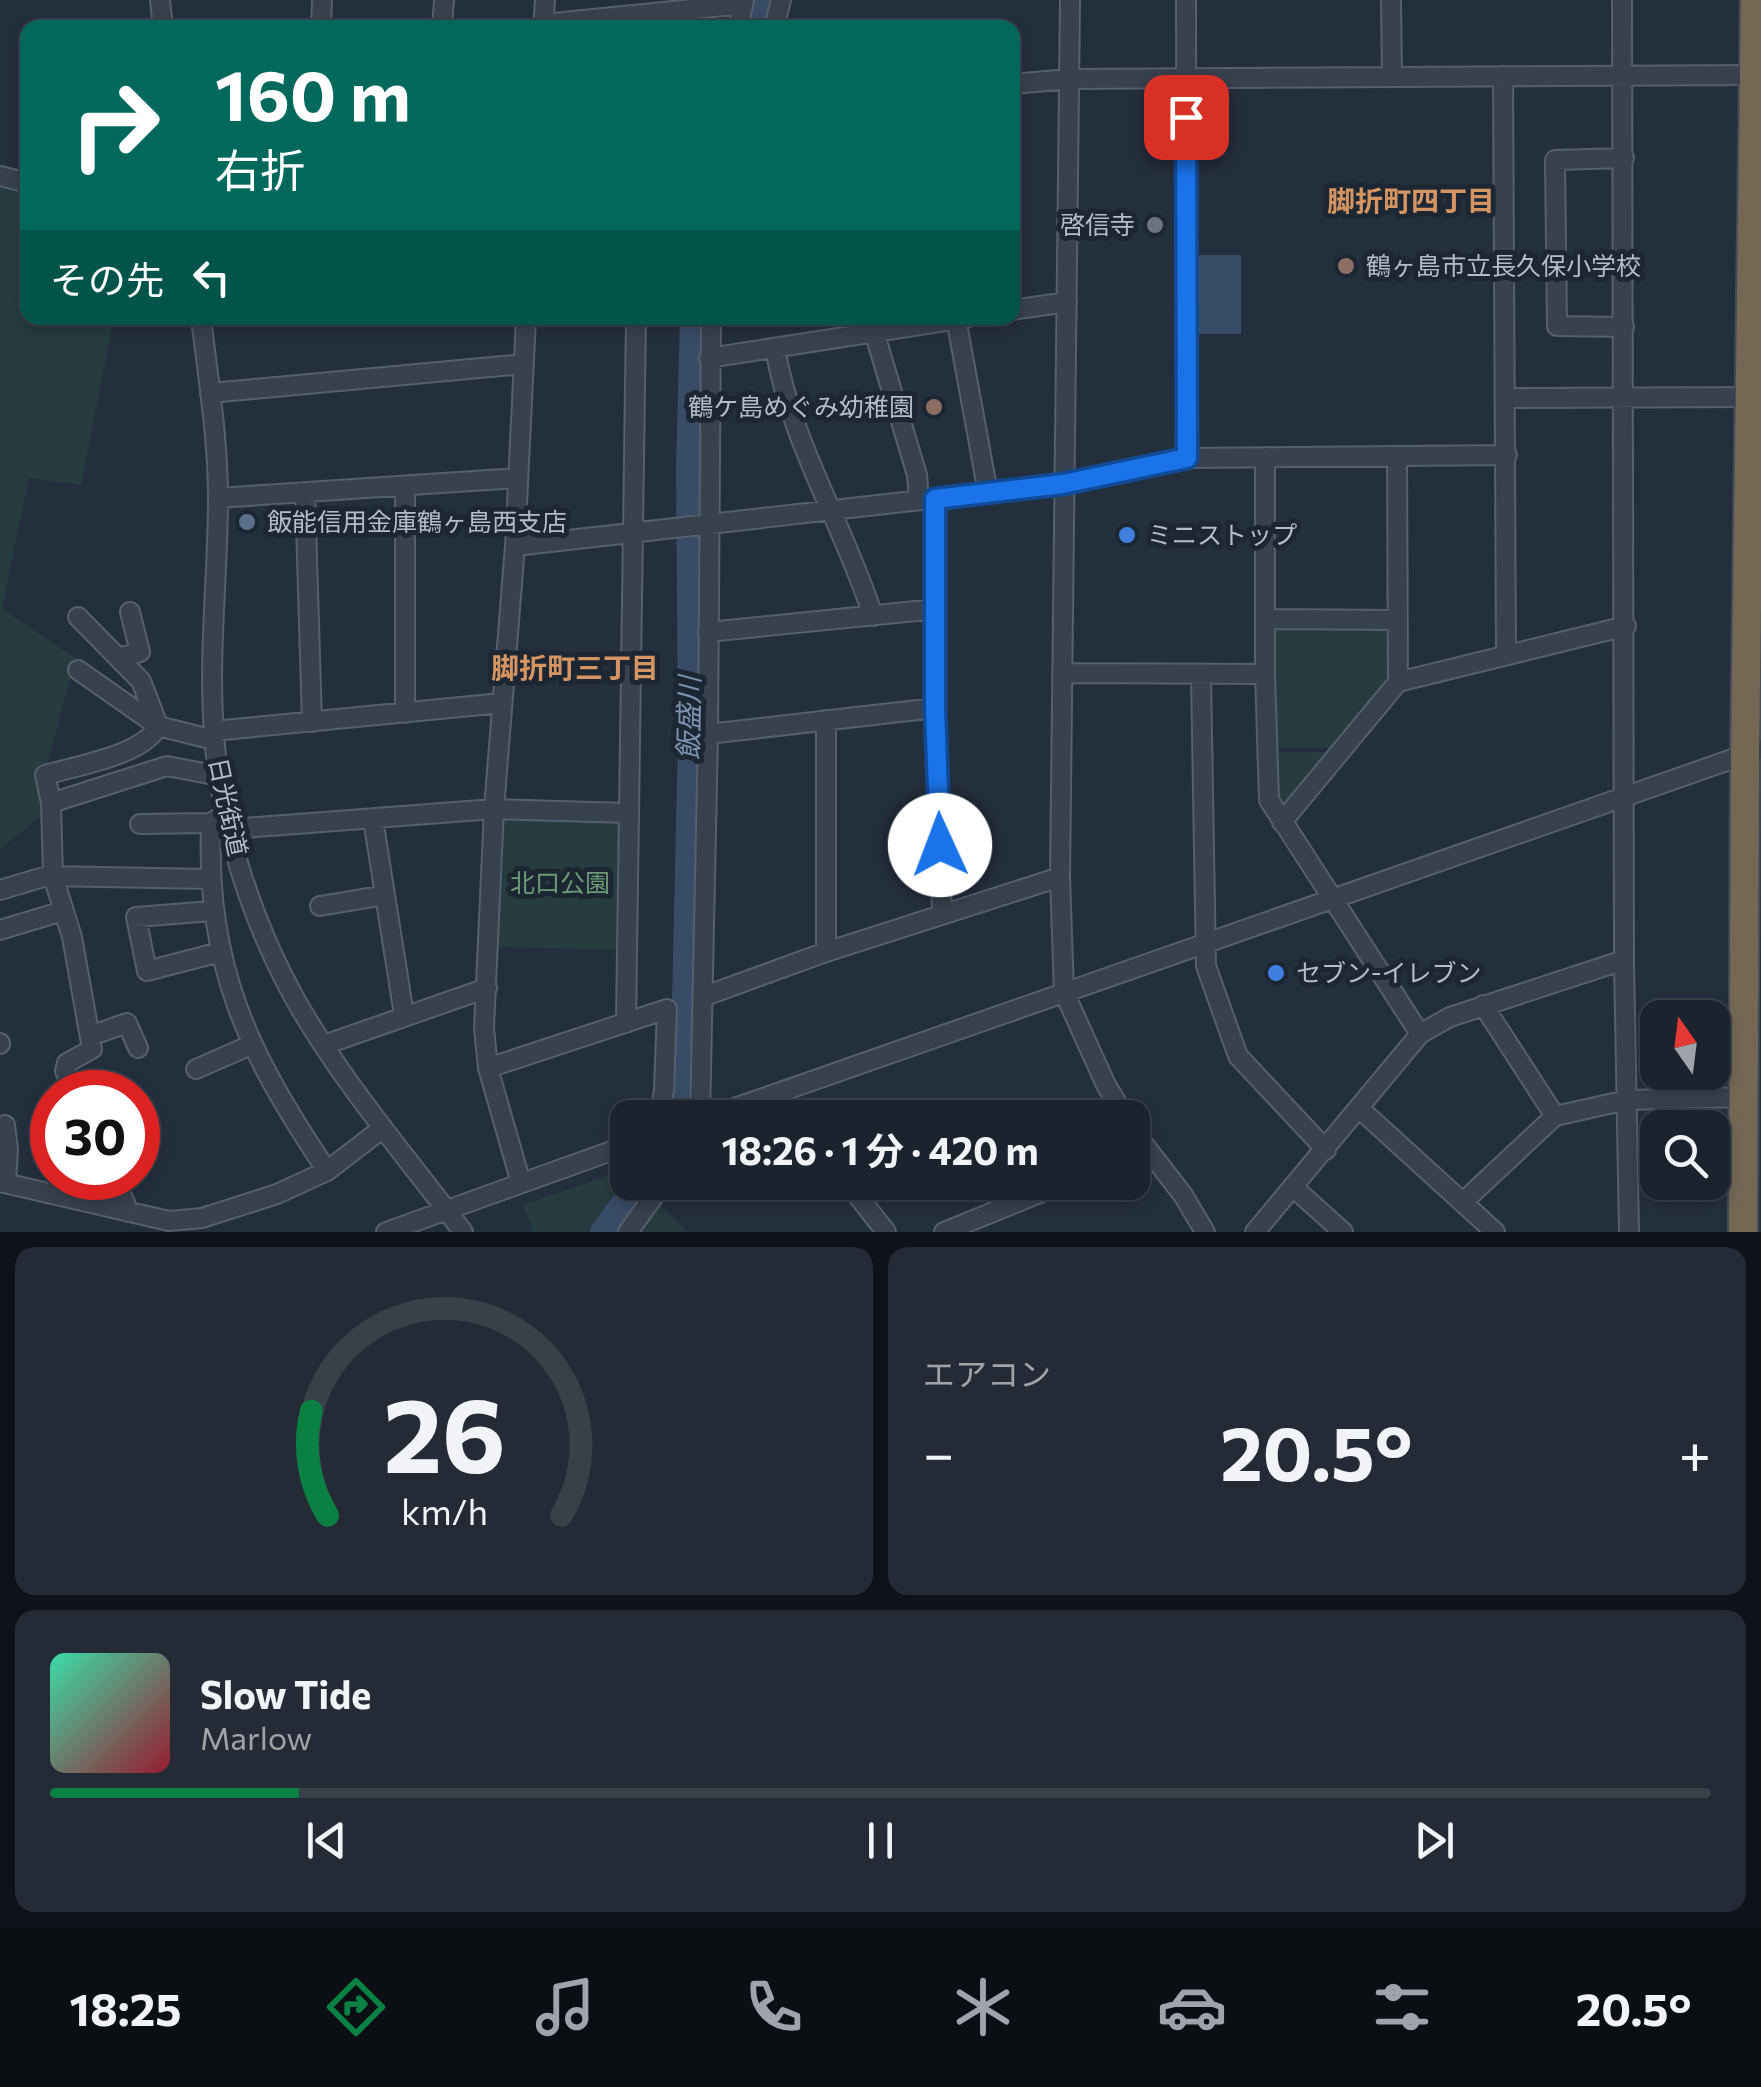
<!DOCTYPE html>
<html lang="ja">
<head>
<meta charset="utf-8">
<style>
	:root { --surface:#1b232e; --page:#242b36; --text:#f1f3f6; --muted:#a0a4aa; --line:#39404a; --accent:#0b8043 }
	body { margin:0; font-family:Commissioner,"Noto Sans JP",sans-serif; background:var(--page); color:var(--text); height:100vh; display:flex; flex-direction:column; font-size:38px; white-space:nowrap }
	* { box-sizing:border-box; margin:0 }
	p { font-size:32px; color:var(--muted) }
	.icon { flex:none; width:55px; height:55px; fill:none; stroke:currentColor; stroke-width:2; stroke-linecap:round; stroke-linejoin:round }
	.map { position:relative; height:1232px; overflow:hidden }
	.drawer { display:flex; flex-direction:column; gap:15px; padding:15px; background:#0f1319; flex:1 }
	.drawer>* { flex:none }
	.banner { position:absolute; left:20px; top:20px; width:1000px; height:305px; border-radius:20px; box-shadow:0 5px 15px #0003,0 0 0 2px var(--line); background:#00695c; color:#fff; overflow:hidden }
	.needle { width:65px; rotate:346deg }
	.controls { position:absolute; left:1640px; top:1000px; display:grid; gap:20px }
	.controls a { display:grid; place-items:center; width:90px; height:90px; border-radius:20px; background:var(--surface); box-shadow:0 5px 15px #0003,0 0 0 2px var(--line); font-size:50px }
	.speed { position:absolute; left:30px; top:1070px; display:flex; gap:20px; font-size:50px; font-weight:700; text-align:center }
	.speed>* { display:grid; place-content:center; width:130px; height:130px; border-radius:50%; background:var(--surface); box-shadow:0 5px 15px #0003,0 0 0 2px var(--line); line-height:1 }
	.speed .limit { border:15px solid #d22; background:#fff; color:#111 }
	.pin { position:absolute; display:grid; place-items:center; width:85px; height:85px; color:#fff; margin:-42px; border-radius:20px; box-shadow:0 5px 15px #0006 }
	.me { position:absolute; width:110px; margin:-55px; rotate:358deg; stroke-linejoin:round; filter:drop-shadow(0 0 8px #0008) }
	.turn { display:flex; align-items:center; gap:35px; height:210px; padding:0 30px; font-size:45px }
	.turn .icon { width:130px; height:130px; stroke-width:2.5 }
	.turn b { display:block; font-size:70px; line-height:85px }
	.then { display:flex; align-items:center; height:95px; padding:0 30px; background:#0003; gap:20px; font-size:38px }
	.big { font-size:75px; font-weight:700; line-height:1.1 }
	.drawer .card { flex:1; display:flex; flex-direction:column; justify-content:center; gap:15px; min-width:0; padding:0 35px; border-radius:20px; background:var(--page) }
	.drawer .dial { align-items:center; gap:0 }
	.dial svg { height:260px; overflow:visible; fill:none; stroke:var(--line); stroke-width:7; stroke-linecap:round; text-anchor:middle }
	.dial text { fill:var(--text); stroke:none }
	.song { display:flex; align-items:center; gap:30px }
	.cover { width:120px; height:120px; border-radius:15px; background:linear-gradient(135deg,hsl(160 70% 55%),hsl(350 70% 35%)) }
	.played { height:10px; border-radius:5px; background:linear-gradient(90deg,var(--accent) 15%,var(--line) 15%) }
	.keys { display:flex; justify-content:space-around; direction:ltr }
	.heat { display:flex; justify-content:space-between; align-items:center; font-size:55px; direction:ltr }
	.drawer .tiles { flex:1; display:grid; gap:15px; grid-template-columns:1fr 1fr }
	.card:last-child { grid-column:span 2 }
	.trip { position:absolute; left:610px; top:1100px; width:540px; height:100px; border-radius:20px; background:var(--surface); box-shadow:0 5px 15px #0003,0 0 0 2px var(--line); font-weight:700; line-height:100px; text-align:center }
	.dock { display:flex; height:160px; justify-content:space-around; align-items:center; background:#0b0e12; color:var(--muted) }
	.dock .icon { width:70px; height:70px }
	.dock .active { color:var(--accent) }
	.dock b { font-size:45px; color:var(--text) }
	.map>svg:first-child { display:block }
	.green { fill:#263c3f }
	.water { fill:#394c67 }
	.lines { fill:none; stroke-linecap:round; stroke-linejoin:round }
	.river { stroke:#394c67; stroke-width:28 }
	.minor-casing { stroke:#565f6c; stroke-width:22 }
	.highway-casing { stroke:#434c59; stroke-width:32 }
	.minor { stroke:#38414e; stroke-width:18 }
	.highway { stroke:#746855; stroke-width:28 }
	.route-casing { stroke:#114b97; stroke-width:25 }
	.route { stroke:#1a73e8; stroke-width:18 }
	.worship-dot { fill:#6b7280; stroke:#1d2633; stroke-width:4 }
	.education-dot { fill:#8d6e63; stroke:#1d2633; stroke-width:4 }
	.service-dot { fill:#5c6f8a; stroke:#1d2633; stroke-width:4 }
	.shop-dot { fill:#3f7fe0; stroke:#1d2633; stroke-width:4 }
	.labels { text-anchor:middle; stroke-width:10; stroke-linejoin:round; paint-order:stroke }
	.poi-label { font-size:25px; fill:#b4bcc9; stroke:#1d2633; text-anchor:start }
	.street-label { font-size:25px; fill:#b4bcc9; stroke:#1d2633 }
	.park-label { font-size:25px; fill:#6b9a76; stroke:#1d2633 }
	.neighbourhood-label { font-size:28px; font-weight:bold; fill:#d59563; stroke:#1d2633 }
	.water-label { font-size:28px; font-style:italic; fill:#7c92b1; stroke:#1d2633 }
</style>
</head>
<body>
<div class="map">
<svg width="1761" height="1232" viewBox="0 0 1761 1232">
	<rect width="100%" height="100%" fill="#242f3e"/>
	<path class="green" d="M0 186 27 192 28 318H114L81 485 29 478 2 609 81 662 71 675 47 766 35 769 42 815 0 849Z
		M1276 629 1390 630 1389 681 1337 748H1276Z
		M1277 752H1335L1289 806 1282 805 1276 797Z
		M501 815 622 818 619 950 497 947Z
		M627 1169V1180L588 1232H528L533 1229 523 1205Z
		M661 1205 687 1232H639Z"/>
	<path class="water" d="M1195 255H1241V334H1195Z"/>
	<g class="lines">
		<path class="river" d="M761 28 768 0
			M673 1118 680 1094 685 1045 692 739 690 467 694 318
			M604 1232 641 1182"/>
		<g class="minor-casing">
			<path id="minor" d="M160 0 163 28
				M1070 0 1060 877 1064 992 1106 1085 1126 1118
				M1186 0 1187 458
				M1391 0 1392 76
				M1622 0 1624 960 1629 1232
				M543 24 743 4
				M321 28 322 0
				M442 28 444 0
				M543 28 545 0
				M738 28 744 0
				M774 28 781 0
				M1503 76 1506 654
				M1012 84 1070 79 1755 75
				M0 176 28 183
				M1012 310 1067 302
				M201 318C208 377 218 438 218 498 218 576 208 655 214 733 220 823 251 920 295 999 342 1082 406 1156 463 1232
				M870 318 917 475 919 500
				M956 318 988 493
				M1624 327 1557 326 1555 160 1624 158
				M775 348C791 443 844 525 873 616
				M709 358 966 318
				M210 393 524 364
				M1507 398 1752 397
				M1397 456 1398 682
				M1265 457V674L1269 800 1420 1034
				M305 492 312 722
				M218 498 518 478
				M935 499V708L942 913
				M515 546 1063 484 1187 458 1507 455
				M78 617 141 681 158 725
				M1265 619 1397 620
				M708 632 936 609
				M121 657 140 652 130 612
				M78 670 158 726 214 740
				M1062 673 1265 674
				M1201 675 1206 966 1238 1056 1326 1150
				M405 713V486
				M826 720V952
				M213 731 502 703
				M708 734 935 708
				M51 803 167 766 219 776
				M227 812 211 823C206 968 248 1053 327 1171
				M373 819 404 1015
				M1282 822 1398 682 1626 626
				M140 824 211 823
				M231 829 494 809 628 813
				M0 890 47 876 209 879
				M320 906 385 895
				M212 911 136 917 147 971 220 952
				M0 930 63 911
				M705 996 826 952 1060 877
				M1483 1005 1555 1116
				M626 1023 636 318
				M90 1036 127 1023 138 1048
				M0 1044V1043
				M324 1045 487 988
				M488 1068 667 1009 664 1090 659 1118
				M196 1069 251 1045
				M75 1092 65 1071 67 1063 92 1049 72 937 53 876 51 803 45 775C76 766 144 755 158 726
				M778 1093 797 1118
				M1360 1109 1495 1232
				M700 1118 708 734 711 318
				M706 1118 1761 749
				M5 1125 8 1149 6 1183
				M1132 1129 1183 1195 1205 1232
				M114 1178 129 1212
				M0 1182 169 1221 202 1218 277 1194 327 1171 383 1128
				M847 1182 886 1232
				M521 1183 488 1068 484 1028 494 809 515 546 526 318
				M1294 1188 1343 1232
				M1463 1202 1555 1116 1627 1100 1746 1097
				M386 1232 628 1145
				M628 1232 664 1182
				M944 1232 1067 1182
				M1255 1232 1420 1034 1450 1017 1624 960"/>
		</g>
		<g class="highway-casing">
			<path id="highway" d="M1743 1232 1745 754 1755 0"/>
		</g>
		<use href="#minor" class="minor"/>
		<use href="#highway" class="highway"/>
	</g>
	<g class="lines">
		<g class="route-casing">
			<path id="route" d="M940 845 935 708V499L1063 484 1187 458 1186 117"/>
		</g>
		<use href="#route" class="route"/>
	</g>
	<circle class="worship-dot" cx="1155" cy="225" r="10"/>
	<g class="education-dot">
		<circle cx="1346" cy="266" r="10"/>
		<circle cx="934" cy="407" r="10"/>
	</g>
	<circle class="service-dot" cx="247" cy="522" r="10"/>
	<g class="shop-dot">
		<circle cx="1127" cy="535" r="10"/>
		<circle cx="1276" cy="973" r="10"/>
	</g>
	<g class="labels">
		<g class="poi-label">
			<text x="1135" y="234" text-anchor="end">啓信寺</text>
			<text x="1366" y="275">鶴ヶ島市立長久保小学校</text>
			<text x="914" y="416" text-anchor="end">鶴ケ島めぐみ幼稚園</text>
			<text x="267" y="531">飯能信用金庫鶴ヶ島西支店</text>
			<text x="1147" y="544">ミニストップ</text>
			<text x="1296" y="982">セブン-イレブン</text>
		</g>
		<g class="street-label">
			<text transform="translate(228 807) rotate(78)" y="9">日光街道</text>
		</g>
		<g class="park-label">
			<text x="560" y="892">北口公園</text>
		</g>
		<g class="neighbourhood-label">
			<text x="1411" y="211">脚折町四丁目</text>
			<text x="575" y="678">脚折町三丁目</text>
		</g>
		<g class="water-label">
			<text transform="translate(689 718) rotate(-89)" y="10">飯盛川</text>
		</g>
	</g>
</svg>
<div class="controls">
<a><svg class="needle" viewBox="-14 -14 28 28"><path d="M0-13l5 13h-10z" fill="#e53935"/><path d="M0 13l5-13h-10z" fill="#a0a4aa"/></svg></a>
<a><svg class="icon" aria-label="search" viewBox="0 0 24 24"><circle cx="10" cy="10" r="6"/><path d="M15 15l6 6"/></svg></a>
</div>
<div class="speed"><div class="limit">30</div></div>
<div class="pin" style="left:1186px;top:117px;background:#d93025"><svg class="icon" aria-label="arrive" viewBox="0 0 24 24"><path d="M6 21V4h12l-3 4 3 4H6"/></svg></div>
<svg class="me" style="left:940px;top:845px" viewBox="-20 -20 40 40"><circle r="19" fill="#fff"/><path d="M0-13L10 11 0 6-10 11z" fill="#1a73e8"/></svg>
<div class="trip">18:26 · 1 分 · 420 m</div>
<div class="banner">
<div class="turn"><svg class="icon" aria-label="right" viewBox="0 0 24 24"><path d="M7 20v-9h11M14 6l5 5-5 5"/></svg><div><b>160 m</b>右折</div></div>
<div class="then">その先<svg class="icon" aria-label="left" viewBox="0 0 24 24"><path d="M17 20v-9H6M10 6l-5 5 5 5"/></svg></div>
</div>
</div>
<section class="drawer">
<div class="tiles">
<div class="card dial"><svg viewBox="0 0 100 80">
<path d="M14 69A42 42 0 1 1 86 69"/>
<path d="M14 69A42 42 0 0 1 9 37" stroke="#0b8043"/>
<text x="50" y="56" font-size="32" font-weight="700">26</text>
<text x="50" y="72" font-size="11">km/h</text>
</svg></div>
<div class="card"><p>エアコン</p>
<div class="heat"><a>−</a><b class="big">20.5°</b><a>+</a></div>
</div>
<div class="card">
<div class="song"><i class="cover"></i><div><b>Slow Tide</b><p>Marlow</p></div></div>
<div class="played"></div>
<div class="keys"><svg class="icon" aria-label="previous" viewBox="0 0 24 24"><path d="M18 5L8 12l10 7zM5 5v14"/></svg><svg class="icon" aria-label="pause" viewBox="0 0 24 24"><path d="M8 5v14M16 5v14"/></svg><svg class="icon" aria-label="next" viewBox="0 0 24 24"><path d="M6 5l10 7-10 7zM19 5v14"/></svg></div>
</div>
</div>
</section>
<nav class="dock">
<b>18:25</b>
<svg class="icon active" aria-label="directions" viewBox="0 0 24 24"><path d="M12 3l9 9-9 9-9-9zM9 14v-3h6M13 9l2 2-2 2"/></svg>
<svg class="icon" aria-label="music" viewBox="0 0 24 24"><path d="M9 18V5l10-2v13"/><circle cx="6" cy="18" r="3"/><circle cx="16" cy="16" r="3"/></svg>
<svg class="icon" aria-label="phone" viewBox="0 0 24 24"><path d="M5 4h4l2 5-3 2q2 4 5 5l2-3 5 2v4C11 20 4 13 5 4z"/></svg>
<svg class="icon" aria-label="climate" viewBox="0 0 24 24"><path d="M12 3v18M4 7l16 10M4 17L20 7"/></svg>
<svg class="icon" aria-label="car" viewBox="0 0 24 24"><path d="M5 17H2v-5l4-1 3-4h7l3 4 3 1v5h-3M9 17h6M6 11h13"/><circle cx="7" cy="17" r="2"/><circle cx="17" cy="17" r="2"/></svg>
<svg class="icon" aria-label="filters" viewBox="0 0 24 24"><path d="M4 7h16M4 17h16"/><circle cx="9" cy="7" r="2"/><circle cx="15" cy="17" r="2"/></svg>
<b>20.5°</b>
</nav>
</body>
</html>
